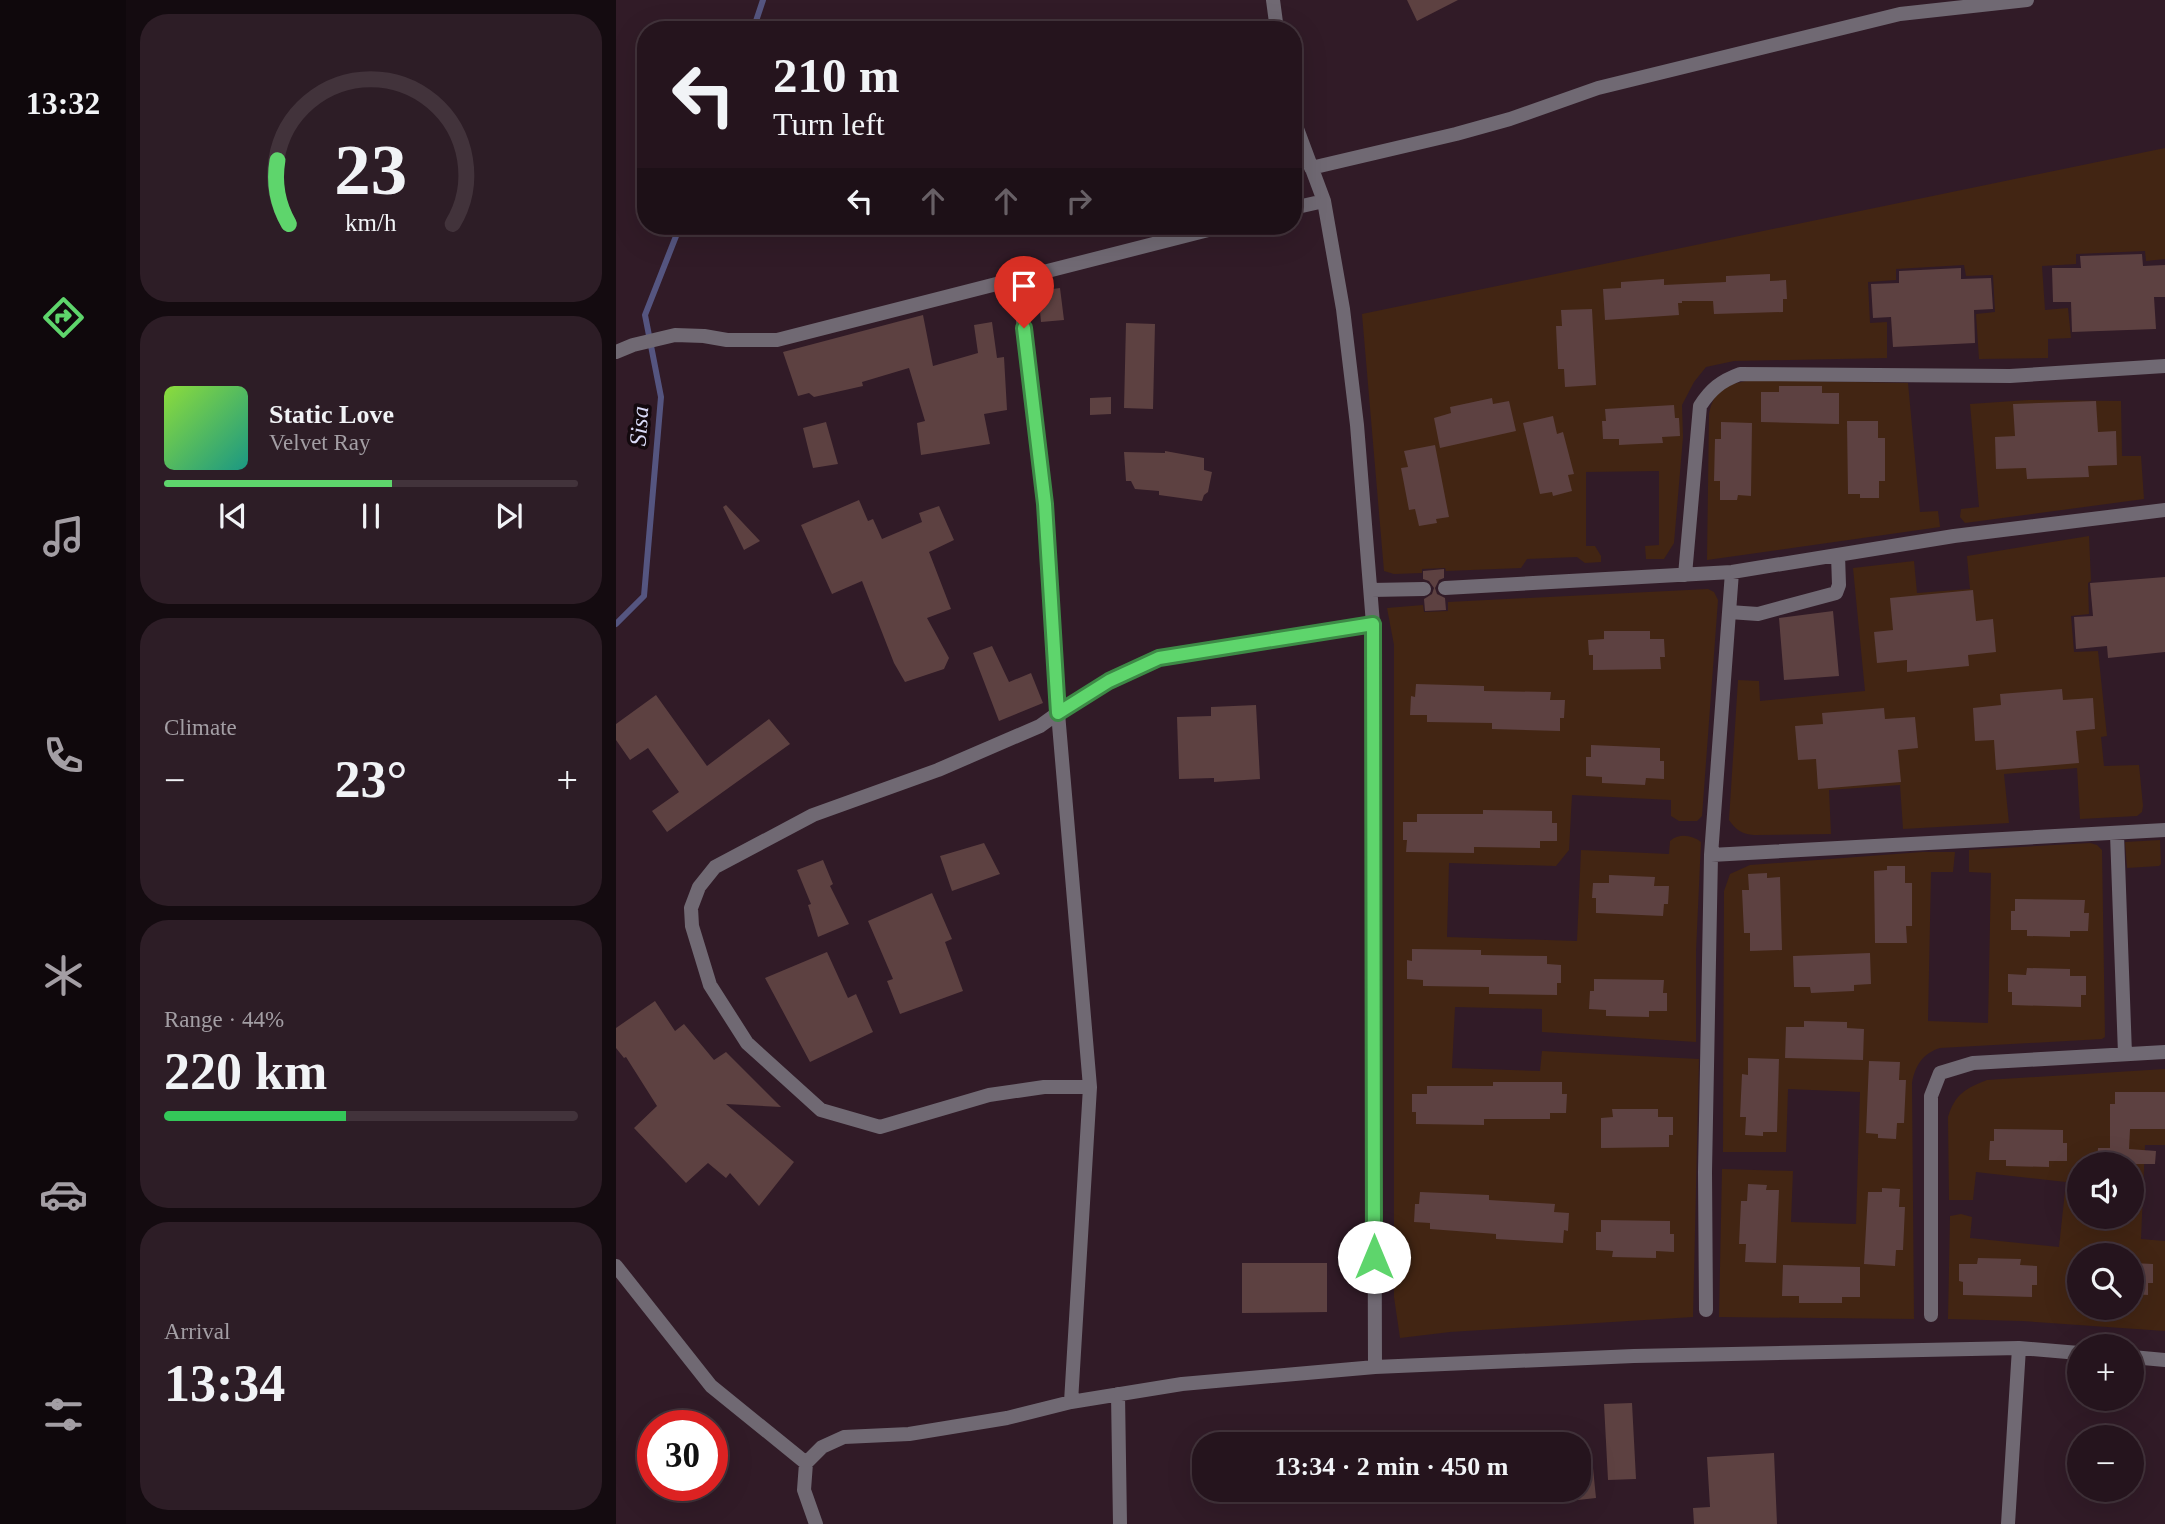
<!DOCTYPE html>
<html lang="en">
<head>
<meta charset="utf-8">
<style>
	:root { --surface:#25141d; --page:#2d1d26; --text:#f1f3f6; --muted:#a39ea4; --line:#42333b; --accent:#5ed56c }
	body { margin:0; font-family:"Times New Roman",serif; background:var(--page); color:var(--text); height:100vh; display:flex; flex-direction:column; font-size:26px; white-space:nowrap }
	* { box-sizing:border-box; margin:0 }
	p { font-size:23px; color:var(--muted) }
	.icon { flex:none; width:38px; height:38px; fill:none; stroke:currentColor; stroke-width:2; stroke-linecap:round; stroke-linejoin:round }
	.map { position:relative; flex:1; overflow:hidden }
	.drawer { display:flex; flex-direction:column; gap:14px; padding:14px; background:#140b10; width:490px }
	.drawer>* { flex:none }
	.guide { position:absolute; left:21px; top:21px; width:665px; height:214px; border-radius:28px; box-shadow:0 7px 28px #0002,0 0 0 2px var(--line); background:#25141d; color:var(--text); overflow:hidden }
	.buttons { position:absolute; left:1451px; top:1152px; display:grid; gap:14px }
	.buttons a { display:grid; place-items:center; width:77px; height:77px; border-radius:50%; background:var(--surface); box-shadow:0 7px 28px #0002,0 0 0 2px var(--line); font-size:35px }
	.speed { position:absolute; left:21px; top:1410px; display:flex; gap:14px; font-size:35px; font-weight:700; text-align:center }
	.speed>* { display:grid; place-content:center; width:91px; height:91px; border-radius:50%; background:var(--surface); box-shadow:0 7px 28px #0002,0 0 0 2px var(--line); line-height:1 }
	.speed .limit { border:10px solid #d22; background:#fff; color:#111 }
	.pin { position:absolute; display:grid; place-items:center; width:60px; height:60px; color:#fff; margin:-72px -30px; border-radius:50% 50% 50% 0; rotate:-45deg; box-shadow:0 0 7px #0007 }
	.pin .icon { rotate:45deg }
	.me { position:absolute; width:77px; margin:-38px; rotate:0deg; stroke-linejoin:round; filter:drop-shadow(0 0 5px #0008) }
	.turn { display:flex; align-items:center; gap:24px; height:147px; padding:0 21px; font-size:32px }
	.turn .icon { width:91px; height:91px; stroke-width:2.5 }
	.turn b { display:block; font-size:49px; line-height:60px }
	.lanes { display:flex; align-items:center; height:66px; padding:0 21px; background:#0003; justify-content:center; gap:35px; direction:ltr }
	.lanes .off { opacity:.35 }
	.big { font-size:52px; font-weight:800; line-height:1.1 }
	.drawer .widget { flex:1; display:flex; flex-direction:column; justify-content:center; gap:10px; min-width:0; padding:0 24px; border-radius:28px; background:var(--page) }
	.drawer .dial { align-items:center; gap:0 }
	.dial svg { height:182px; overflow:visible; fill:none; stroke:var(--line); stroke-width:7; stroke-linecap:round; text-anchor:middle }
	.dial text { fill:var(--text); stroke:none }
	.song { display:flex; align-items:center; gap:21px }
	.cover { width:84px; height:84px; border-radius:10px; background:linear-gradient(135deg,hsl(90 70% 55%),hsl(170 70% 35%)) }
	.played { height:7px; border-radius:4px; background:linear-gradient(90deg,var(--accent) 55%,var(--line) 55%) }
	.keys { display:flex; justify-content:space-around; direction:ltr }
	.heat { display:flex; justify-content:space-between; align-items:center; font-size:38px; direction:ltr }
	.charge { height:10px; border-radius:5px; background:linear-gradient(90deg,#34c759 44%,var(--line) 0) }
	.trip { position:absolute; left:576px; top:1432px; width:399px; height:70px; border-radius:28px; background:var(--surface); box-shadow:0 7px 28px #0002,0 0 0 2px var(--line); font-weight:800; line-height:70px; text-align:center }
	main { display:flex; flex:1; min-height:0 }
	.dock { display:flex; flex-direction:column; width:126px; justify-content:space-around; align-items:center; background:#0f080c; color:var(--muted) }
	.dock .icon { width:49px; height:49px }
	.dock .on { color:var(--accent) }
	.dock b { font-size:32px; color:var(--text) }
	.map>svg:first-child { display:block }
	.green { fill:#422513; fill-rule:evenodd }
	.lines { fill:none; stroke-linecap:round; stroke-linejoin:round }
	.stream { stroke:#555580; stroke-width:6 }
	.building { fill:#5d4141 }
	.minor { stroke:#706973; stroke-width:14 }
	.route-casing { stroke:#3d8a46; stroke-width:18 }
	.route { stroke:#5ed56c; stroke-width:12 }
	.labels { text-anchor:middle; stroke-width:7; stroke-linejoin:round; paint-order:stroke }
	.water-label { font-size:24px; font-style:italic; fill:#dadbf8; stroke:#13090e }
</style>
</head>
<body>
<main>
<nav class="dock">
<b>13:32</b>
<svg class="icon on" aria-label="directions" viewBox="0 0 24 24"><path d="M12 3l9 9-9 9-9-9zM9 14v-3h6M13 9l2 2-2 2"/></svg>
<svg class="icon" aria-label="music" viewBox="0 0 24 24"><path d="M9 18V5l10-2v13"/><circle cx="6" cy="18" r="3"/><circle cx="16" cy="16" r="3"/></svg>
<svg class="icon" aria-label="phone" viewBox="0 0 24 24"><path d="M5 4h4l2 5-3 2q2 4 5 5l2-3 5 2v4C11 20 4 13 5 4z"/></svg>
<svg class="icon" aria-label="climate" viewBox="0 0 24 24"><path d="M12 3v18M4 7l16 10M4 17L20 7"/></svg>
<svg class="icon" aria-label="car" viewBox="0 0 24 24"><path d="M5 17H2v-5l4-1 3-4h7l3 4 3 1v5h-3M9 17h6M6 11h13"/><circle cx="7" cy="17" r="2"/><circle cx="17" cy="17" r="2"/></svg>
<svg class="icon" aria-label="filters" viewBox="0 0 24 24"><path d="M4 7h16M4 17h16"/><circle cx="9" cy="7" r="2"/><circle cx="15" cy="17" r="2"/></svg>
</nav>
<section class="drawer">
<div class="widget dial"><svg viewBox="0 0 100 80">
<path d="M14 69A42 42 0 1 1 86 69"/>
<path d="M14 69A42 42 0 0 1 9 41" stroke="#5ed56c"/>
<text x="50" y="56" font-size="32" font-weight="700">23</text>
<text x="50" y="72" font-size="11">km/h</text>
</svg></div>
<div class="widget">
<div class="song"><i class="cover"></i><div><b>Static Love</b><p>Velvet Ray</p></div></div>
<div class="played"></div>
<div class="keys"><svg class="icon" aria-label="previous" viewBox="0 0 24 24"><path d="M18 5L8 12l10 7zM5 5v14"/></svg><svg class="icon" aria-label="pause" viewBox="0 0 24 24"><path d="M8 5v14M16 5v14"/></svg><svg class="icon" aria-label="next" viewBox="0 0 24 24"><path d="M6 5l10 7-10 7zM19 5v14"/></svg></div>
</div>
<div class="widget"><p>Climate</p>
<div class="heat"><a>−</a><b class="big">23°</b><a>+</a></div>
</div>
<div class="widget"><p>Range · 44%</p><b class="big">220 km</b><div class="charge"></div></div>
<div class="widget"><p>Arrival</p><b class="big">13:34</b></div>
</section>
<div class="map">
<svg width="1549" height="1524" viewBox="0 0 1549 1524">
	<rect width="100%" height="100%" fill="#311b27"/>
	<path class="green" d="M1549 148V259L1530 261 1529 251 1460 254V264L1426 266 1429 310 1452 308 1455 338 1432 339V358L1363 359 1360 314 1379 312 1377 275 1350 276 1348 265 1280 269V280L1252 282 1254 323 1271 322V358L1118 361 1090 367 1078 382 1066 405 1067 437 1058 543 1048 559H1030L1029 546 1043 545V471L970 472V546H979L985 556V562L969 563 961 557 911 559 905 568 830 571 829 568 806 569V573L778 574 768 571 746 314Z
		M1136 380 1292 383 1304 512 1322 511 1324 527 1091 560 1093 414C1098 388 1112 384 1136 380Z
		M1412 400 1505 401 1506 456H1525L1528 499 1349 523 1344 517 1345 509 1363 507 1354 404Z
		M1473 536 1475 581 1472 583 1473 614 1455 616 1458 652 1482 651 1491 736 1485 737 1488 766 1523 765 1527 806 1526 812 1521 816 1464 819 1461 768 1388 774 1393 823 1287 829 1284 785 1213 790 1215 834 1138 835C1126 834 1120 830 1113 820L1122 680 1143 681 1144 701 1249 691 1237 568 1298 561 1301 593 1354 589 1351 556Z
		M1092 589 1098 592 1102 600 1086 816 1081 821H1063L1055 816V800L956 795 953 850 940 866 833 863 831 937 961 941 965 850 1053 854 1054 841C1063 833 1076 835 1085 842L1080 951V1042L926 1032V1009L839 1007 836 1068 924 1071 926 1051 1083 1059 1077 1317 834 1332 784 1338 778 1297V645L771 608 807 605 808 612 832 611V602Z
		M1544 840 1545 864 1543 866 1511 868 1509 842Z
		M1474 843 1481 845 1486 850 1489 1037 1486 1039 1324 1048C1307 1053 1299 1066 1296 1083L1298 1319 1103 1317 1106 1169 1177 1171 1175 1222 1240 1224 1244 1092 1172 1089 1170 1152H1107L1108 891 1114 874 1134 865 1306 852H1339L1337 872H1315L1312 1021 1372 1023 1375 873 1353 872V850Z
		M1549 1069V1145H1529L1525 1239 1549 1241V1331L1406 1321 1332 1319 1334 1216 1345 1214 1356 1217 1354 1238 1443 1247 1450 1182 1360 1172 1357 1200H1333L1332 1117C1339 1094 1350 1088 1371 1080ZM1463 1164H1516V1216H1463ZM1463 1255H1516V1307H1463Z"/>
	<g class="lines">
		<path class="stream" d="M137 30 147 0
			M0 624 28 596 45 397 29 315 64 226"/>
	</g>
	<path class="building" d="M791 0H842L801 21Z
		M1526 254 1527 266 1549 265V297H1538L1540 329 1456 332 1455 302H1437L1436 268H1465L1464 256Z
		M1345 268V279L1375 278 1377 309 1358 310 1359 343 1277 347 1275 317 1257 318 1255 284 1283 283V271Z
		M1154 274V281L1170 280 1171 299H1167V312L1098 314 1097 301H1066V303H1062L1063 315 989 320 987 289 1005 288V282L1048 279V285L1110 282V276Z
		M444 288 448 320 425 322 422 291Z
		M976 309 980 385 949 387 948 369H942L940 326H946L945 310Z
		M307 315 317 366 362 353 358 325 376 322 381 358 388 357 391 410 368 414 374 444 305 455 301 423 309 421 293 368 246 382 247 386 198 397 193 393 182 396 167 352Z
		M510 323 539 324 537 409 508 408Z
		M1163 386H1206V393H1223V424L1145 422V392H1163Z
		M495 397V414L474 415V398Z
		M876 398 877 404 893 401 900 431 824 448 818 418 835 413 834 407Z
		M1480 401 1482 432 1500 431 1501 465 1472 466 1473 477 1411 479 1410 468 1380 469 1379 437 1399 436 1397 404Z
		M1058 405 1059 418H1063L1064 436 1046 437 1047 443 1023 444 1003 445V439H987L986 421H990L989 409Z
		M937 416 941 434 947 432 958 474 952 475 956 491 937 496 936 492 924 494 907 423Z
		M1231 421H1262V438H1269V481H1263V498H1244V494H1232Z
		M210 422 222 464 197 468 187 428Z
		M1105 422 1136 423 1135 496 1122 495 1121 500H1104V481H1098L1099 439H1105Z
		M819 445 833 517 820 519 821 523 803 526 799 509 793 510 785 468 792 467 788 451Z
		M549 451 588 458V470L596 472 592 492 588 495 586 501 543 495V491L519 489 515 481H510L508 452 549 453Z
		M243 500 252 521 257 519 266 539 306 522 303 513 323 506 338 540 313 552 335 609 311 618 333 658 328 669 289 682 278 663 246 581 216 594 185 525Z
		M110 505 144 541 128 550 107 507Z
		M828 569V578L823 580 819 588 821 594 829 598 830 610 809 611 808 599 816 594 818 588 813 581 807 579V571Z
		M1549 577V652L1492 658 1491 646 1460 649 1458 617 1477 616 1474 583Z
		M1357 590 1360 621 1377 619 1380 652 1352 655 1353 666 1291 672V660L1261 663 1258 632 1277 630 1274 598Z
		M1217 611 1223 676 1168 680 1163 618Z
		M988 631H1034V639H1048L1049 657H1044L1045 669 977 670V655H973L972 640 988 639Z
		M376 646 393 682 415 673 427 703 383 721 357 653Z
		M800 684 868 686V691L935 692 934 700H949L948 718H944V731L876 729V723L811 722V715H794L795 696 799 697Z
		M1446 689 1447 700 1477 698 1479 729 1460 731 1463 763 1380 770 1378 740 1359 741 1357 708 1385 705 1384 694Z
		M40 695 91 766 153 719 174 744 51 832 36 811 63 792 32 748 14 760 0 740V724Z
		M640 705 644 779 598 782V778L563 779 561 717 595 716V707Z
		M1268 708 1269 719 1299 717 1302 748 1282 750 1285 782 1202 789 1200 759 1182 760 1179 726 1207 724 1206 713Z
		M975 745 1044 748V761H1048V779L1030 778 1029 785 986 783V777L970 776V757H975Z
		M867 810 936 811V823H941V841H924V848L858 847V853L790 852 791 840H787V822H801V814H867Z
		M368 843 384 874 336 891 324 856Z
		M207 860 217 884 214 886 233 924 202 937 192 905 195 904 181 870Z
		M1271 866H1289V883H1296V926H1290L1291 943H1259L1258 871 1271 870Z
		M1151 873V878L1164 877 1166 950 1134 951V933H1128L1126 890H1133L1132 874Z
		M993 875 1039 877 1038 886H1053L1052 904H1048L1047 916 980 913V898H976L977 883H993Z
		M316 893 336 939 329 942 347 991 284 1014 271 981 277 979 252 921Z
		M1399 899 1469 900 1468 913H1473L1472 931H1454V937L1411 936V930H1395V911H1399Z
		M796 949 865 950V955L931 956V964L945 965V983H941V995L873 994V987L807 986V980L791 979V960L796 961Z
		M211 952 232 998 240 994 257 1032 194 1062 149 978Z
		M1254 953 1255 984 1238 985V991L1195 993 1194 987H1178L1177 956Z
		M1411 968 1454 969V976H1470V995H1465V1007L1396 1005V992H1392V974L1410 975Z
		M978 979 1048 980 1047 993H1051V1011H1033V1017L990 1016V1010L973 1009 974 991H978Z
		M39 1001 59 1031 68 1024 98 1060 110 1052 165 1107 110 1104 178 1162 143 1206 114 1173 110 1178 92 1163 70 1183 18 1128 41 1106 10 1057 8 1058 0 1048V1028Z
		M1188 1021 1231 1022V1028L1248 1029 1247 1060 1169 1058 1170 1027H1188Z
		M1132 1058 1163 1059 1161 1132H1147V1136L1129 1135 1130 1117H1124L1126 1074 1132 1075Z
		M1253 1061 1284 1062 1283 1080H1290L1288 1123H1281L1280 1139 1262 1138V1134L1250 1133Z
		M877 1082H946V1094H951L950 1113H934V1119H868V1125L800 1124V1112H796V1094H811V1086H877Z
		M1499 1092H1549V1129H1514L1513 1149 1540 1151 1539 1164H1481L1482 1148H1494V1104H1499Z
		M996 1109H1042V1117H1057V1135H1053V1147L985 1148V1118L997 1117Z
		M1378 1129 1447 1130V1143H1451V1161H1433V1167L1390 1166V1160H1373L1374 1141H1378Z
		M1132 1184 1151 1185 1150 1190H1163L1160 1263 1129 1262 1130 1244H1123L1125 1201H1131Z
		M1266 1188 1284 1189 1283 1207H1289L1287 1250H1280L1279 1266 1248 1264 1252 1192H1266Z
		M804 1192 873 1195V1200L939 1204 938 1212 953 1213 952 1231 948 1230 947 1243 880 1239V1234L814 1229V1223L798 1222 799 1204H803Z
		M985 1220 1054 1221V1234H1058V1252L1040 1251V1258L996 1257 997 1251 980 1250V1232H985Z
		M1362 1258 1405 1259 1404 1265 1421 1266V1285H1416V1297L1347 1295V1282L1343 1281V1264H1361Z
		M626 1263H711V1312L626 1313Z
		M1516 1263 1537 1264V1283H1532V1295L1516 1294Z
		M1167 1265 1244 1267V1297H1226V1303H1183V1296H1166Z
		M1016 1403 1020 1479 992 1480 988 1404Z
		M1158 1453 1161 1524H1078L1077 1508 1094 1507 1091 1457Z
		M977 1468 980 1498 962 1500V1470Z"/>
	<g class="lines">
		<path class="minor" d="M657 0 661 30
			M695 168 840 134 894 119 982 88 1284 14 1411 0
			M677 208 708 201
			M402 277 429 504 442 713 424 726 322 770 197 815 99 867 83 887 75 908 76 926 94 985 131 1043 205 1110 264 1127 373 1095 428 1087H474
			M0 352 17 345 59 335 88 336 111 340H161L608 226
			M1069 575 1084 406C1095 389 1105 381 1124 374L1394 376 1549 366
			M829 588 1116 572 1338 536 1549 510
			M755 590 808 589
			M1113 612 1142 614 1220 593 1223 585 1222 555
			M1501 834 1509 1054
			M1095 855 1549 830
			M0 1266 95 1386 190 1463
			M1090 1310 1089 1172 1095 855 1116 572
			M1315 1315V1096L1324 1073 1357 1063 1549 1052
			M1516 1357 1549 1360
			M759 1367 1018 1356 1403 1348 1463 1353
			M502 1394 504 1524
			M455 1402 474 1087 442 713 493 681 543 658 757 624
			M200 1524 188 1490 190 1463 206 1447 228 1437 293 1434 391 1418 455 1402 566 1384 759 1367 757 624 741 425 727 309 708 201 677 118
			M1392 1524 1403 1348"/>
	</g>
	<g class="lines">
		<g class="route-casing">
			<path id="route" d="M408 328 429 504 442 713 493 681 543 658 757 624 758 1257"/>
		</g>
		<use href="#route" class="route"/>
	</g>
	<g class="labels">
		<g class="water-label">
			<text transform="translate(23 426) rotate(-86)" y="8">Sisa</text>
		</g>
	</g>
</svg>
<div class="buttons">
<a><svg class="icon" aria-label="sound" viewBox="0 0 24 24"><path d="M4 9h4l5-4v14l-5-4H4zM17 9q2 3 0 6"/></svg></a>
<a><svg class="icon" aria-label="search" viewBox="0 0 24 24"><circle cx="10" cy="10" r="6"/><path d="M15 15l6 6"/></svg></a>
<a>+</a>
<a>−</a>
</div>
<div class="speed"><div class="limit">30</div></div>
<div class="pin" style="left:408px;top:328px;background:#d93025"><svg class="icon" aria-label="arrive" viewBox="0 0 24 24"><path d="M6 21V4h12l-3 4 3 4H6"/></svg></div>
<svg class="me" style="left:758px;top:1257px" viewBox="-20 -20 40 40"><circle r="19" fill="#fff"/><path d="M0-13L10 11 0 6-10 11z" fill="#5ed56c"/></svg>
<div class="trip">13:34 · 2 min · 450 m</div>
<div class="guide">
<div class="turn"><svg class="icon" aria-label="left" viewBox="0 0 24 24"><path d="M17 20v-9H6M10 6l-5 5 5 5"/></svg><div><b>210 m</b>Turn left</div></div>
<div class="lanes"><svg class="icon" aria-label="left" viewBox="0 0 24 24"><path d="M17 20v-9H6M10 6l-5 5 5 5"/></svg><svg class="icon off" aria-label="ahead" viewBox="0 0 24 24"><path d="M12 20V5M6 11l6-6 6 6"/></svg><svg class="icon off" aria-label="ahead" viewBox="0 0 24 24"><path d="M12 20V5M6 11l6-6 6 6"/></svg><svg class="icon off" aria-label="right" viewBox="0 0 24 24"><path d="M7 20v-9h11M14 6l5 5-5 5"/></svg></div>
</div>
</div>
</main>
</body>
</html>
